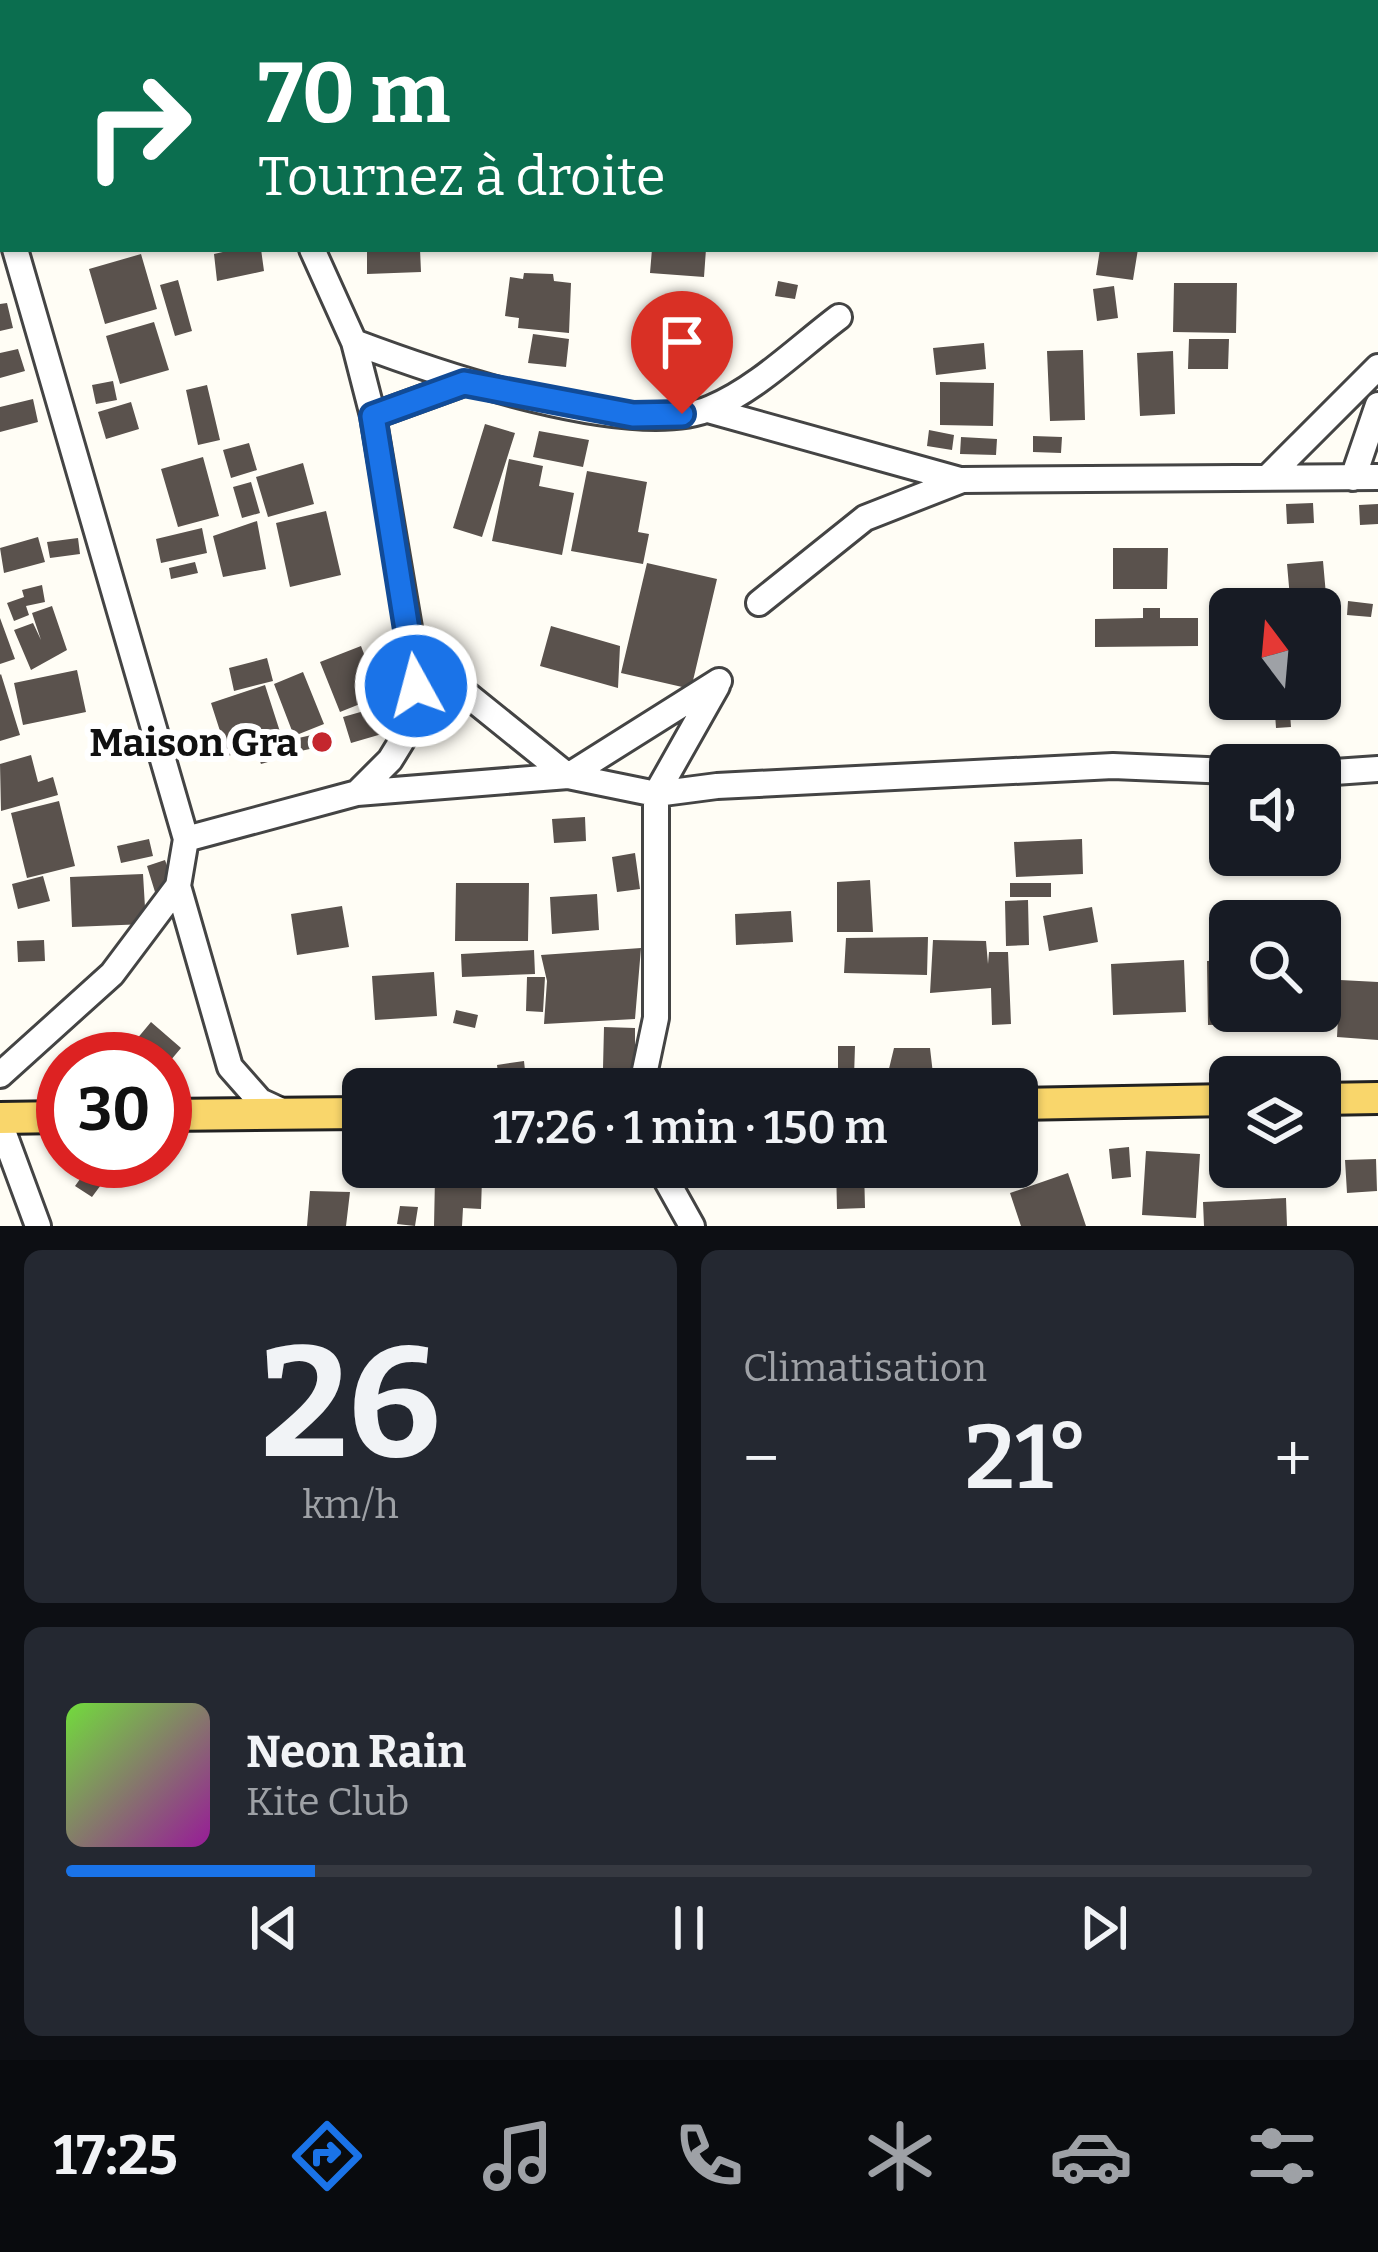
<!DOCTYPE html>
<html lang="fr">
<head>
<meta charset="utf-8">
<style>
	:root { --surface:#171b24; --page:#242831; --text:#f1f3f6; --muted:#9ea1a6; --line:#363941; --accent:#1a73e8 }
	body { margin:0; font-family:Bitter,serif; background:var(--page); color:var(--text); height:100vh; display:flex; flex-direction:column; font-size:45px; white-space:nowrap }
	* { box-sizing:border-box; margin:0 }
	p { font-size:39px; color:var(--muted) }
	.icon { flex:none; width:66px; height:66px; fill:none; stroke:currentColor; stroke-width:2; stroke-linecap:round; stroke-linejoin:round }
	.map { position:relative; height:1226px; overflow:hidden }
	.sheet { display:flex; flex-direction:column; gap:24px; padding:24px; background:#0d0f14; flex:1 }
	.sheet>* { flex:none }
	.hud { position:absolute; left:0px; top:0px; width:1380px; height:252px; box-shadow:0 3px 9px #0004; background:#0b6e4f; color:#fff; overflow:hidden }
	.needle { width:78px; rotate:344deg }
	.buttons { position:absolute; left:1209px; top:588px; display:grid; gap:24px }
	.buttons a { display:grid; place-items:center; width:132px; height:132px; border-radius:18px; background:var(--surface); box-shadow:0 3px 9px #0004; font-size:60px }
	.speed { position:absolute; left:36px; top:1032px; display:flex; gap:24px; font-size:60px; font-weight:700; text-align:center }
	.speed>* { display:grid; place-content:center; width:156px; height:156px; border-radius:50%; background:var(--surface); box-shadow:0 3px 9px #0004; line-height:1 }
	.speed .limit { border:18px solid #d22; background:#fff; color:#111 }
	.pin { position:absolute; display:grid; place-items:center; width:102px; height:102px; color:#fff; margin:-123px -51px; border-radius:50% 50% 50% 0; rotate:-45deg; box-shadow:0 0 12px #0007 }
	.pin .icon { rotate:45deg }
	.me { position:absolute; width:132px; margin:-66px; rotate:353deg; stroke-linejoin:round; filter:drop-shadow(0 0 9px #0008) }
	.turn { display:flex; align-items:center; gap:42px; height:252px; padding:0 60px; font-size:54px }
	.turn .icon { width:156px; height:156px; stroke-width:2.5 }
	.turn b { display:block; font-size:84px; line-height:102px }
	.big { font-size:90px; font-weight:600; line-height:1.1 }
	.sheet .widget { flex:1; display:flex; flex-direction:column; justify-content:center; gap:18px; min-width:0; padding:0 42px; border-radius:18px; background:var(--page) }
	.sheet .dial { align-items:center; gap:0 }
	.dial b { font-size:156px; line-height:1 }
	.song { display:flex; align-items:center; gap:36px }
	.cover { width:144px; height:144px; border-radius:18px; background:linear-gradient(135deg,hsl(100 70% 55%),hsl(300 70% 35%)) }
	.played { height:12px; border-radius:6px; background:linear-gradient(90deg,var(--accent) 20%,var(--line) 20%) }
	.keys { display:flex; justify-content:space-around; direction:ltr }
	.heat { display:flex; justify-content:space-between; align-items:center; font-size:66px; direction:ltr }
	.sheet .tiles { flex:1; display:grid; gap:24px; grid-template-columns:1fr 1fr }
	.widget:last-child { grid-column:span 2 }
	.trip { position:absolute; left:342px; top:1068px; width:696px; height:120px; border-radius:18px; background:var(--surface); box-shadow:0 3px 9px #0004; font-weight:600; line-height:120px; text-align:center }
	.menu { display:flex; height:192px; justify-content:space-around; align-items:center; background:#090b0e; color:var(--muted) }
	.menu .icon { width:84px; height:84px }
	.menu .selected { color:var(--accent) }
	.menu b { font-size:54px; color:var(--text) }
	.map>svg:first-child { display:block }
	.building { fill:#5a524d }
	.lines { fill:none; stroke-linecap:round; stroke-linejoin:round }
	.minor-casing { stroke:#444; stroke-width:30 }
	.major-casing { stroke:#222; stroke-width:36 }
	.minor { stroke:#fff; stroke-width:24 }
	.major { stroke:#f9d66b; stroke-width:30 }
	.route-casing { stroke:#114b97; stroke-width:30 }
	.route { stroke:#1a73e8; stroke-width:21 }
	.poi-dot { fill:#c4262e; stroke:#fff; stroke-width:4.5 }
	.labels { text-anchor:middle; stroke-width:12; stroke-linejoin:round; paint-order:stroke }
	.poi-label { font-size:39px; font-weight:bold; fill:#111; stroke:#fff; text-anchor:end }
</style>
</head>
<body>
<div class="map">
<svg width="1378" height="1226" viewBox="0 0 1378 1226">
	<rect width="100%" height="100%" fill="#fffdf5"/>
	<path class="building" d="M236 249H261L264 271 217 281 214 254Z
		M367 249H420L421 272 367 274Z
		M652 249H706L704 277 650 273Z
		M1100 249H1138L1133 280 1096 275Z
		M141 254 157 309 105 324 89 269Z
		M524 273 553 274 554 281 571 283 569 333 518 328 519 318 505 316 510 277 523 279Z
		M178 280 192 331 175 336 160 285Z
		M778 281 798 285 795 299 775 296Z
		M1174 283H1237L1236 333 1173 332Z
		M1114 286 1118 318 1097 321 1093 289Z
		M7 303 13 328 0 331V304Z
		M154 322 169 370 120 384 106 336Z
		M533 334 569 339 566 367 528 363Z
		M1189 339H1229L1228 369H1188Z
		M984 343 986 369 936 375 933 348Z
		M18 349 25 371 0 378V353Z
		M1083 350 1085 420 1050 421 1047 351Z
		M1173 351 1175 414 1140 416 1137 353Z
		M113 381 117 400 96 404 92 385Z
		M940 382 994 383 993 426 940 425Z
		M207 385 220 440 198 445 186 390Z
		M33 399 38 422 0 432V407Z
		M131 402 139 429 106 439 98 412Z
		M485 424 515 433 482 537 453 528Z
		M929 430 954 435 952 450 927 446Z
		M539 431 589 440 583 467 533 457Z
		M1033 436 1062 437 1061 453 1033 452Z
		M961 437 997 439 996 455 960 454Z
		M249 443 257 470 231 478 223 450Z
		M203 457 219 516 178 527 161 469Z
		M509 459 543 466 539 486 574 493 562 555 492 541Z
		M303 463 314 504 268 517 256 477Z
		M587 471 647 482 638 532 649 534 643 564 571 551Z
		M251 482 260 513 242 518 233 487Z
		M1313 503 1314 523 1287 524 1286 504Z
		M1378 504V524L1360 525 1359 505Z
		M326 511 341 575 290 587 276 523Z
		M257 521 266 569 223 577 213 536Z
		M202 528 207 553 161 563 156 539Z
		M38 537 45 562 4 573 0 548Z
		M78 538 80 554 50 558 47 542Z
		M1113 548H1168L1167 589H1113Z
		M1323 561 1326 595 1290 598 1287 564Z
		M195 562 198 573 171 579 169 568Z
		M647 563 717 579 691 689 621 673Z
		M42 585 45 602 26 606 29 615 14 621 7 603 24 597 22 590Z
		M1348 601 1373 604 1371 617 1347 615Z
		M52 606 67 650 31 670 14 630 33 623 41 640 32 613Z
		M1143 608H1160V618H1198V646L1095 647V619L1143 618Z
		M0 618 15 659 0 664Z
		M551 626 620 646 618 688 540 666Z
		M361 646 380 696 340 712 320 662Z
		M267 658 273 681 234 691 229 668Z
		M77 670 86 712 23 725 14 683Z
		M303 672 324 724 294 736 274 684Z
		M1 674 20 735 0 741V675Z
		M265 685 282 738 228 756 211 703Z
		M1274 699H1289L1291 727 1276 728Z
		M392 703 399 729 351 743 343 717Z
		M325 732 328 745 296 752 294 739Z
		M282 746 285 757 261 764 257 753Z
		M31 755 38 782 53 777 58 795 1 811 0 764Z
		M59 801 75 866 27 878 11 813Z
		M585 817 586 841 554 843 552 819Z
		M149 839 153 856 121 863 117 846Z
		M1082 839 1083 874 1016 877 1014 842Z
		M635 853 640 889 617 892 612 857Z
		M165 860 174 886 155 892 147 866Z
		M143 874 146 924 72 927 70 877Z
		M43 876 50 901 18 909 12 884Z
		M870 880 873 932H837V882Z
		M456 883H529L528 941H455Z
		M1010 883H1051V897H1010Z
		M597 894 599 930 552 934 550 897Z
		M1028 900 1029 945 1006 946 1005 901Z
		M342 906 349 947 297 955 291 914Z
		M1092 907 1098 942 1049 951 1043 916Z
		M791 911 793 942 736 945 735 914Z
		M928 937 927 975 844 973 846 938Z
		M44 940 45 961 18 962 17 941Z
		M933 940 986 941 988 964 989 952H1008L1011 1024 992 1025 991 988 930 993Z
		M641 948 635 1019 544 1024 547 981 541 955Z
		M534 950 535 974 462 977 461 954Z
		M1184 960 1186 1012 1113 1015 1111 964Z
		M1230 960V1011H1283L1284 1023 1208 1025 1207 961Z
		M434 972 437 1016 375 1020 372 976Z
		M527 977H545L543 1012 526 1011Z
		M1340 980 1378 982V1040L1337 1037Z
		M456 1010 478 1015 475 1028 453 1023Z
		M151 1022 181 1048 165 1067V1059H146L131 1046Z
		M604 1027 635 1028V1068H603Z
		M838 1046H855L854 1077H838Z
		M894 1048H930L933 1074 887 1077Z
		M524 1061 527 1089H500L497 1065Z
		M1129 1147 1131 1177 1112 1179 1109 1149Z
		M1146 1151 1200 1154 1196 1218 1142 1215Z
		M1376 1159 1377 1191 1347 1193 1345 1160Z
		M93 1161 112 1170 92 1197 75 1186Z
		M836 1167H864L865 1208 837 1209Z
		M1068 1173 1086 1226H1021L1010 1193Z
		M435 1178 482 1179 481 1209 463 1208 462 1226H434Z
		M310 1191 350 1192 346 1226H307Z
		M1286 1198 1287 1226H1204L1203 1202Z
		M400 1206 418 1207 415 1226 397 1224Z"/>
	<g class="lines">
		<g class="minor-casing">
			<path id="minor" d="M209 0 211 3
				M0 155 3 154
				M0 196 3 207
				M354 342C431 371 633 442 711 408 757 389 799 347 839 317
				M708 410 960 480
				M373 416 464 383
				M1267 478 1378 367
				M1353 478 1378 405
				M759 603 865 518 962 480 1378 477
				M413 651 568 776
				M1320 773 1378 769
				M568 776 719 681
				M357 793 568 776 656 794V1018L641 1089
				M656 794 717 786 1113 766 1230 771
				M656 794 717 686
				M186 839 357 793 390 760 414 721 413 651 373 416 354 342 312 249
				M178 886 230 1067 260 1101 286 1113
				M0 1075 112 974 178 886 186 839 15 249
				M0 1123 38 1226
				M659 1167 692 1226"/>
		</g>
		<g class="major-casing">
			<path id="major" d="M1320 1099 1378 1098
				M1017 1104 1230 1100
				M165 1115 363 1113
				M0 1118 63 1117"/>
		</g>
		<use href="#minor" class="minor"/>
		<use href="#major" class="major"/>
	</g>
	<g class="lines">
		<g class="route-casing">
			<path id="route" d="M416 686 373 416 464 383 633 415 682 414"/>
		</g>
		<use href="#route" class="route"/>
	</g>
	<circle class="poi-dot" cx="322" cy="742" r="12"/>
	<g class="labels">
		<g class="poi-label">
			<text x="298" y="756">Maison Gra</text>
		</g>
	</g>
</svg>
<div class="buttons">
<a><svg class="needle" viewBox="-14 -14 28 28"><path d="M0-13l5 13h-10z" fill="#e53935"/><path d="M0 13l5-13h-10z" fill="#9ea1a6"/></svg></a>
<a><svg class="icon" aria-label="sound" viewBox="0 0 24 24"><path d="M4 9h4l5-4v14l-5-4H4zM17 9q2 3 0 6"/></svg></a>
<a><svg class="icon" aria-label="search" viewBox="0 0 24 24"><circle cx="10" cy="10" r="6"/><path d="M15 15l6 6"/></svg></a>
<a><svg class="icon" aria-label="layers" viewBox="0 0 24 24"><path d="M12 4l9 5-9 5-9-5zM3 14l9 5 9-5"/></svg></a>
</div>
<div class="speed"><div class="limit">30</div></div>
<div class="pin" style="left:682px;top:414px;background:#d93025"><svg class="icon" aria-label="arrive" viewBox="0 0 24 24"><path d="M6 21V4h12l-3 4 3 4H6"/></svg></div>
<svg class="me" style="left:416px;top:686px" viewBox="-20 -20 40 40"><circle r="17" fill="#1a73e8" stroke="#fff" stroke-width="3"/><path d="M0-11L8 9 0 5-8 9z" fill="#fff"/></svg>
<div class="trip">17:26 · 1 min · 150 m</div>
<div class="hud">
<div class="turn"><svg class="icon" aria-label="right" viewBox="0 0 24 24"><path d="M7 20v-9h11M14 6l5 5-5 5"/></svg><div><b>70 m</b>Tournez à droite</div></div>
</div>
</div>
<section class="sheet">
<div class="tiles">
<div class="widget dial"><b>26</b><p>km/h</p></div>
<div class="widget"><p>Climatisation</p>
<div class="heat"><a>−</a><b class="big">21°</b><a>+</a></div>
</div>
<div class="widget">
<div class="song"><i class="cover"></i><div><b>Neon Rain</b><p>Kite Club</p></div></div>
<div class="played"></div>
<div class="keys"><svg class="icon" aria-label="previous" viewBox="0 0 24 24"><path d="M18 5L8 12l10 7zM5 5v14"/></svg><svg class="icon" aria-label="pause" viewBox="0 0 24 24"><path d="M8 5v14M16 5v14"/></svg><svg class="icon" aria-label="next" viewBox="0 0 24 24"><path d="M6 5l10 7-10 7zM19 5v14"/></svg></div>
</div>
</div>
</section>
<nav class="menu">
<b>17:25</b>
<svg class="icon selected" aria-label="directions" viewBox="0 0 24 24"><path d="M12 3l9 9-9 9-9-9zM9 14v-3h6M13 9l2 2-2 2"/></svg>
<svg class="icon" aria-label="music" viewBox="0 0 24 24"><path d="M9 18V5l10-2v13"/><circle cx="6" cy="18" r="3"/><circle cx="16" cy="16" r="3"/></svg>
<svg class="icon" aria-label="phone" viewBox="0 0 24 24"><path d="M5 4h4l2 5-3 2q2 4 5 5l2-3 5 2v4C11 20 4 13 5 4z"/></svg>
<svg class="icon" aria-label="climate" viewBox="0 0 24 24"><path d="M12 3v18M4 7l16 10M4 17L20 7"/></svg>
<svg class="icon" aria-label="car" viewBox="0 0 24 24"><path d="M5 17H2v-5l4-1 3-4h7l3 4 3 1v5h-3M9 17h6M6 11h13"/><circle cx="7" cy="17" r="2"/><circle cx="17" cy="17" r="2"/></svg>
<svg class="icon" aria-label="filters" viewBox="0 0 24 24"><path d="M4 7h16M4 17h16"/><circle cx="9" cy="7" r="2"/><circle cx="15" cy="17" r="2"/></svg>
</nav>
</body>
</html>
